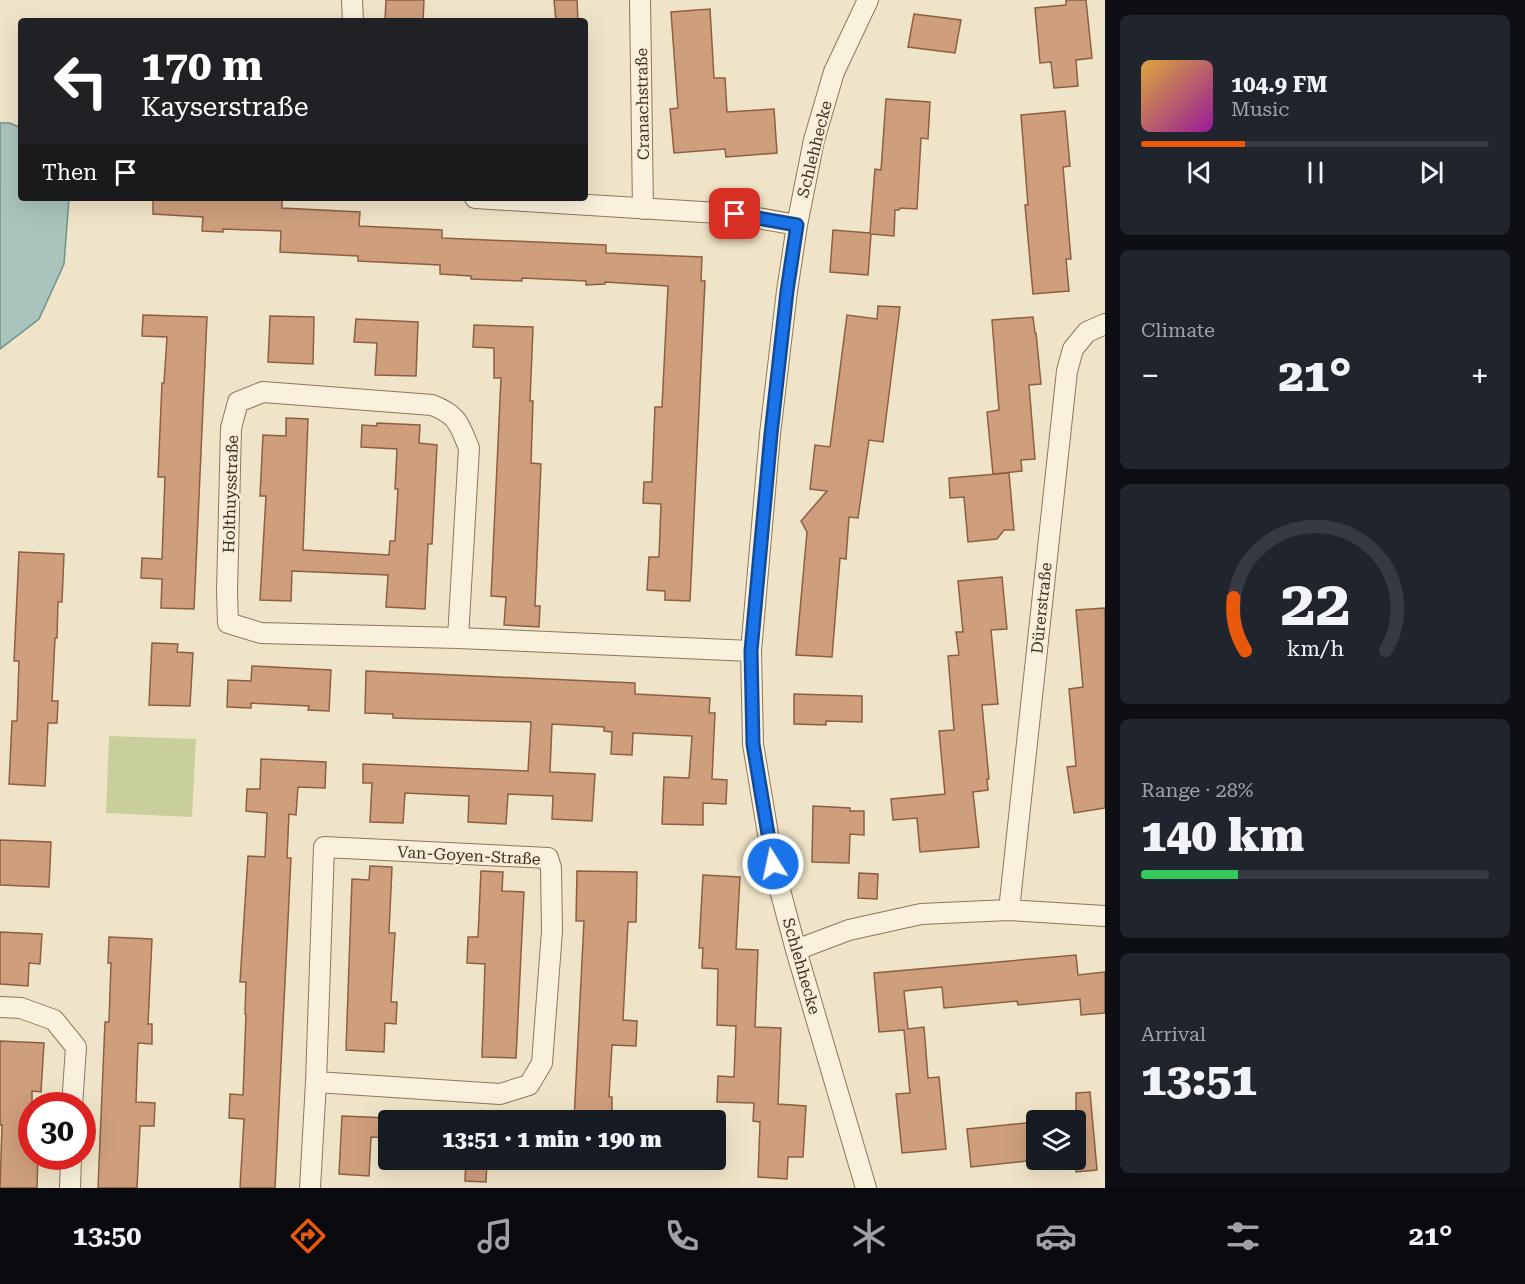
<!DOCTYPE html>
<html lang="en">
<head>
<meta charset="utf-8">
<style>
	:root { --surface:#171b24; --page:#20242c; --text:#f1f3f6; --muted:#9ea1a6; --line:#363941; --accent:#ea580c }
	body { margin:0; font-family:"Roboto Serif",serif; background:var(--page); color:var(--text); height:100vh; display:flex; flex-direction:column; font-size:22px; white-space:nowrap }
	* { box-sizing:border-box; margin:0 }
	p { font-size:20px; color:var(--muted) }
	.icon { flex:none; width:33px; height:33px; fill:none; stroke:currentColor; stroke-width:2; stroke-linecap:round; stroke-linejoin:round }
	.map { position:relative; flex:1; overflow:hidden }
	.details { display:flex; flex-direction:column; gap:15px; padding:15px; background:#0d0f14; width:420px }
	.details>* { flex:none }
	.hud { position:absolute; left:18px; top:18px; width:570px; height:183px; border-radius:6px; box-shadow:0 6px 24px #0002; background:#202124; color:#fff; overflow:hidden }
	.controls { position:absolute; left:1026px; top:1110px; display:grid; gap:12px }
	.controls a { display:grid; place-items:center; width:60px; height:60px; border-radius:6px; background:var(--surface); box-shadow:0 6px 24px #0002; font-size:30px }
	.speed { position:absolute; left:18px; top:1092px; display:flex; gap:12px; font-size:30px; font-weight:700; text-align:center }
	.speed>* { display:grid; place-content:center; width:78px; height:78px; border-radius:50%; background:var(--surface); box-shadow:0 6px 24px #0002; line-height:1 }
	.speed .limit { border:9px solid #d22; background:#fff; color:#111 }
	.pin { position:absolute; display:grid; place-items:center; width:51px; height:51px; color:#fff; margin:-26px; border-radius:12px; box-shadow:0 3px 9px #0006 }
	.me { position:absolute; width:66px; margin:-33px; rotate:350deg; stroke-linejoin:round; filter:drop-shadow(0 0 4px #0008) }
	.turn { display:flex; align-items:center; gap:21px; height:126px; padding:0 24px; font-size:27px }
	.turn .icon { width:78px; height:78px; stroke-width:2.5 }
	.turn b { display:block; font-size:42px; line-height:51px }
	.then { display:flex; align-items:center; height:57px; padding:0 24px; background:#0003; gap:12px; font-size:22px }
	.big { font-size:45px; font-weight:800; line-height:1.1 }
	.details .tile { flex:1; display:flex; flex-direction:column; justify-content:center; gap:9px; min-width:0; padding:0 21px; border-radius:9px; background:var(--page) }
	.details .dial { align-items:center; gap:0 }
	.dial svg { height:156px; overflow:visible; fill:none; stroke:var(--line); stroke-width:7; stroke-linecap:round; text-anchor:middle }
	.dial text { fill:var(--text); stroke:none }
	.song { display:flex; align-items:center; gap:18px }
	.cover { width:72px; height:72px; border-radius:9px; background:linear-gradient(135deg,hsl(40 70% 55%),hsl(300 70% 35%)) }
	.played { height:6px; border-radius:3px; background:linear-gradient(90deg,var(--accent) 30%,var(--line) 30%) }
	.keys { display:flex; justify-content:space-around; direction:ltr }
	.heat { display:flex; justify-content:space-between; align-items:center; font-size:33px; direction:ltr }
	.charge { height:9px; border-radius:4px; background:linear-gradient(90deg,#34c759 28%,var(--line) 0) }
	.trip { position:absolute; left:378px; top:1110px; width:348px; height:60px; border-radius:6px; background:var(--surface); box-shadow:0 6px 24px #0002; font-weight:800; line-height:60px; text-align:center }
	.dock { display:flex; height:96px; justify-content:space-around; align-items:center; background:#090b0e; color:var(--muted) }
	.dock .icon { width:42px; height:42px }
	.dock .on { color:var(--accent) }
	.dock b { font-size:27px; color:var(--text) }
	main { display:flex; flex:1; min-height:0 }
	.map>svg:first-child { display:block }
	.green { fill:#c9cf9b }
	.water { fill:#a9c4bc; stroke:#6f938a; stroke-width:1.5 }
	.building { fill:#cf9f7d; stroke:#8d5f41; stroke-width:1.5 }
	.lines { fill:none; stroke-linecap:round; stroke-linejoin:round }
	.minor-casing { stroke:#8d765c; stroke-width:22 }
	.minor { stroke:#faf1dc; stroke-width:20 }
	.route-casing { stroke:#114b97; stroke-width:15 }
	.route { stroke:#1a73e8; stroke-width:10 }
	.labels { text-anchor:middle; stroke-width:4.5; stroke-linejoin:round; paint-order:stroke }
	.street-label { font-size:16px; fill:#3d2e20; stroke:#f7eed8 }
</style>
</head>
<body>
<main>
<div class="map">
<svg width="1105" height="1188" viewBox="0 0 1105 1188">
	<rect width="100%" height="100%" fill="#f0e4c8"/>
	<path class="green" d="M109 736 196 739 192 817 106 813Z"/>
	<path class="water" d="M0 123H10L21 128V198H69L64 264 39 319 0 349Z"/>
	<path class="building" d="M386 0H424L423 21H385Z
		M554 0H577L578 21H556Z
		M1066 0H1086L1092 58 1076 60 1078 86 1054 88 1051 62 1040 63 1035 8 1066 5Z
		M710 9 714 78H725L727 112 774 109 777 153 726 157 725 149 674 153 670 109 678 108 671 12Z
		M914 14 961 20 955 53 908 47Z
		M886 99 930 102 928 139 921 138 917 209 900 208 899 210H895L894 236 871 234 868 275 830 272 833 230 870 233 875 169 881 170Z
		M1065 111 1070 166 1063 167 1071 259H1066L1069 291 1033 294 1025 205H1028L1021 115Z
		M153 198H282V208L360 212 359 226 442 230V238L606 245V253L702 257 701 281H705L690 601 665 600V591L647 590 649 557H659L661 504 643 503 644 482H652L655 407H662L668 286 605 282V284L586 285V281L522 278V281L471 279V276L440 274V265L358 261V256L280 252 281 231 223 229V232L202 231 203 217 153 214Z
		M878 306 900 307 883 442 869 440 858 518 849 517 846 559 840 558 832 657 796 655 807 532 801 521 827 491 810 489 815 445 830 447 847 315 877 319Z
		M143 315 207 317 194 609 161 608 162 579 141 578 142 558 162 559 165 477H158L162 383H164L167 337 142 336Z
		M270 316 314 317 313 364 268 362Z
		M1033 317 1035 333H1036L1041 384 1029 385 1035 459 1021 460 1022 471 993 474 987 412 999 410 992 320Z
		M356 319 418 322 416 376 375 375 377 343 354 342Z
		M474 325 533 327 530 401H533L531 463 541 464 535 606H540L539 627 504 625 506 597 491 596 501 378H494V348L473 347Z
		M286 418 308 419 303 550 389 555 390 541H395L398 489H395L397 449 361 447 362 425 377 426V423L420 425 419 443 437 445 432 544H428L425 609 386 607 388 575 292 571 291 601 260 600 266 496H260L263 435 286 436Z
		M1009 473 1014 530H1004L997 539 968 542 964 497 950 498 949 478Z
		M19 552 64 554 62 602H58L57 638H55L52 701H58L57 723H48L45 786 9 784 12 721H17L19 661H14Z
		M1002 577 1007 629 991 630 998 704 982 705 989 779H987L988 790 973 792 979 847 920 852 917 818 893 820 891 799 945 794 939 731 954 730 948 656 959 655 956 632H963L958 581Z
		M1105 608V808L1074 813 1067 767 1076 766 1069 689 1083 687 1076 610Z
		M152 643 178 644 177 652 193 653 190 706 149 705Z
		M252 666 331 670 329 711 308 710 309 706 251 703V708L227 707 228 680 251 681Z
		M366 671 635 683V694L710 698 709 713H715L712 779 727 780 726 804 703 803V825L662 824 664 777 689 778 692 736 633 733 632 755 611 754 612 732 604 731V727L552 724 550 772 595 774 592 821 552 819 553 796 508 794 506 824 468 822 469 796 405 793 403 823 370 822 372 783H363V764L528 771 531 722 393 718V714L365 713Z
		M794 694 862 696V722L826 721V725L794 724Z
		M261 759 326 762 325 788 298 787 296 815 289 814 287 858H291L275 1188H240L244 1119 229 1118 230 1094 243 1095 246 1014H245L246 982H240L248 856 265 857 267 813 246 811 247 789H260Z
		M813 806 850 808V811H864V835L850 834 849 863 812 862Z
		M0 840 51 842 49 887 0 885Z
		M370 866 392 867 389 933H395L391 1002H397L396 1024 385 1023 384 1052 346 1050 352 879 369 880Z
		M481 871 503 872 502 891 524 892 516 1058 482 1057 485 964 467 963 468 937H478Z
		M577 871 637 872 636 922H628L623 1020 637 1021 636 1046 612 1045 609 1097H612V1120H574L584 921H576Z
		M859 873 878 874 877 899 858 898Z
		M703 875 740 877 736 949 758 950 755 1027 781 1028 778 1104 806 1106 803 1157H788L787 1179 758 1177 760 1122 753 1121 754 1103 717 1102 718 1076 734 1077 736 1026 717 1025 718 969 702 968 703 948H699Z
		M0 932 42 934 40 964 29 963 28 986 0 984Z
		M109 937 152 939 148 1024H152V1044L138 1043 136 1102 155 1103 154 1126H140L137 1188H98L105 1022H109L111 963H108Z
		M1076 955 1078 975 1105 972V1013L1081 1015 1080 999 1018 1005 1017 1001 944 1008 942 987 904 991 908 1029 924 1027 928 1078 939 1077 946 1149 902 1153 896 1094 910 1093 904 1030 879 1032 874 973Z
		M0 1041 44 1043 41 1092 32 1091V1156H38L37 1188H0L2 1125H0Z
		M1090 1092 1097 1170 1076 1172V1093Z
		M342 1116 388 1118V1138L371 1137 369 1176 339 1174Z
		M1036 1122V1160L971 1167 967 1129Z
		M466 1160H487L486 1182 465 1181Z"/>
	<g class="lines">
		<g class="minor-casing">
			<path id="minor" d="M352 0 353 21
				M640 0 643 209
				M475 198 735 214 797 225
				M458 638 261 633 228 623 227 592 231 428 238 402 263 392 432 405C458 415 459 424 469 448L458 638 751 651
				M1009 910 1067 371 1073 349 1087 332 1105 324
				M796 950 849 930 921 914 1009 910 1105 916
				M0 1007 21 1008 54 1020 76 1047 72 1106
				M70 1188 71 1156
				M310 1188 316 1082 324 847 548 858 551 868 552 931 542 1063 529 1085 500 1094 316 1082
				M866 1188 796 950 773 864 753 744 751 651 770 434 787 291 797 225 814 140 834 72 868 0"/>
		</g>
		<use href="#minor" class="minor"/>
	</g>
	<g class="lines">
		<g class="route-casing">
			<path id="route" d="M735 214 797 225 787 291 771 434 751 651 753 744 773 864"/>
		</g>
		<use href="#route" class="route"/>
	</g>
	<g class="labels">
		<g class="street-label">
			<text transform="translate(642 104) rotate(-91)" y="6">Cranachstraße</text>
			<text transform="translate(814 149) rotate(-76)" y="6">Schlehhecke</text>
			<text transform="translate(230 494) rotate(-88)" y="6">Holthuysstraße</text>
			<text transform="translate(1041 608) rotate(-84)" y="6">Dürerstraße</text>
			<text transform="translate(469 855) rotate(3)" y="6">Van-Goyen-Straße</text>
			<text transform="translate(802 966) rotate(74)" y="6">Schlehhecke</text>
		</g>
	</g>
</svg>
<div class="controls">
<a><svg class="icon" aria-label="layers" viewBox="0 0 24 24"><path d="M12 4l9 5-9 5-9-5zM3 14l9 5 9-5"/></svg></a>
</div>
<div class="speed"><div class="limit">30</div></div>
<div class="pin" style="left:735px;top:214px;background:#d93025"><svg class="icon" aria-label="arrive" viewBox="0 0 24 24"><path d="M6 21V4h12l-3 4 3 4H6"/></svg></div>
<svg class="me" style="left:773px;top:864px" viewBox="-20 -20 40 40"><circle r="17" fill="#1a73e8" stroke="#fff" stroke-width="3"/><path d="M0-11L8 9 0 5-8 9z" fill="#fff"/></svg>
<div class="trip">13:51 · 1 min · 190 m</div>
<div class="hud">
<div class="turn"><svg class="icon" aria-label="left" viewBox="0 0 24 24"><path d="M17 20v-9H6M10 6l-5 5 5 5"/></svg><div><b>170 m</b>Kayserstraße</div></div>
<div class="then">Then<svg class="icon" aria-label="arrive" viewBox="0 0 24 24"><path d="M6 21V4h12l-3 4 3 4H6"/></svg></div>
</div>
</div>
<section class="details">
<div class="tile">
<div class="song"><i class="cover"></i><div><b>104.9 FM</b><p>Music</p></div></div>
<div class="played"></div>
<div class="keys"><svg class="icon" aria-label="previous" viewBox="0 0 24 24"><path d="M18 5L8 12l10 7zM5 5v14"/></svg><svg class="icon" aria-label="pause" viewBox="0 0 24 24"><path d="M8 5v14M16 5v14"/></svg><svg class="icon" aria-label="next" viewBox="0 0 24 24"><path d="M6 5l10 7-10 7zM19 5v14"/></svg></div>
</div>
<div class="tile"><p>Climate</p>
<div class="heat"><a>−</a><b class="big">21°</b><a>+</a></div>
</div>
<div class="tile dial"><svg viewBox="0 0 100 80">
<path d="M14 69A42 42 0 1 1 86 69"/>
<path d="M14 69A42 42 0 0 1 8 42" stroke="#ea580c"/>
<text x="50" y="56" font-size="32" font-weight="700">22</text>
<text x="50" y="72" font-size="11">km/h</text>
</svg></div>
<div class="tile"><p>Range · 28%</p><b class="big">140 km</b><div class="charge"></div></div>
<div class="tile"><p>Arrival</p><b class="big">13:51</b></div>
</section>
</main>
<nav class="dock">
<b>13:50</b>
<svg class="icon on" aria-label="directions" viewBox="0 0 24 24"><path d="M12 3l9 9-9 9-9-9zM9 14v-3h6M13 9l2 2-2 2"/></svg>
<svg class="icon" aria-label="music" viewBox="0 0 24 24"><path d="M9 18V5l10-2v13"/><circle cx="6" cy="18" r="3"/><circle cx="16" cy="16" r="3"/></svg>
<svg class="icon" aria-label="phone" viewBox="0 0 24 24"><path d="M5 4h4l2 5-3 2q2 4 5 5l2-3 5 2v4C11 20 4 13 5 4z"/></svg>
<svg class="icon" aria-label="climate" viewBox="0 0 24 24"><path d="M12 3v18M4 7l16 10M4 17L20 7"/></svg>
<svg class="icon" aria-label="car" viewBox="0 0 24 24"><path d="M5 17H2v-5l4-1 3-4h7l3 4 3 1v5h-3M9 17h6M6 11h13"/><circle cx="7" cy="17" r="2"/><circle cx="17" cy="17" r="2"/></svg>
<svg class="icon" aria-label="filters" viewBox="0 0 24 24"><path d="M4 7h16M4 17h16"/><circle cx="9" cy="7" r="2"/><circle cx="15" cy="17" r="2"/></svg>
<b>21°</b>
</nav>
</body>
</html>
